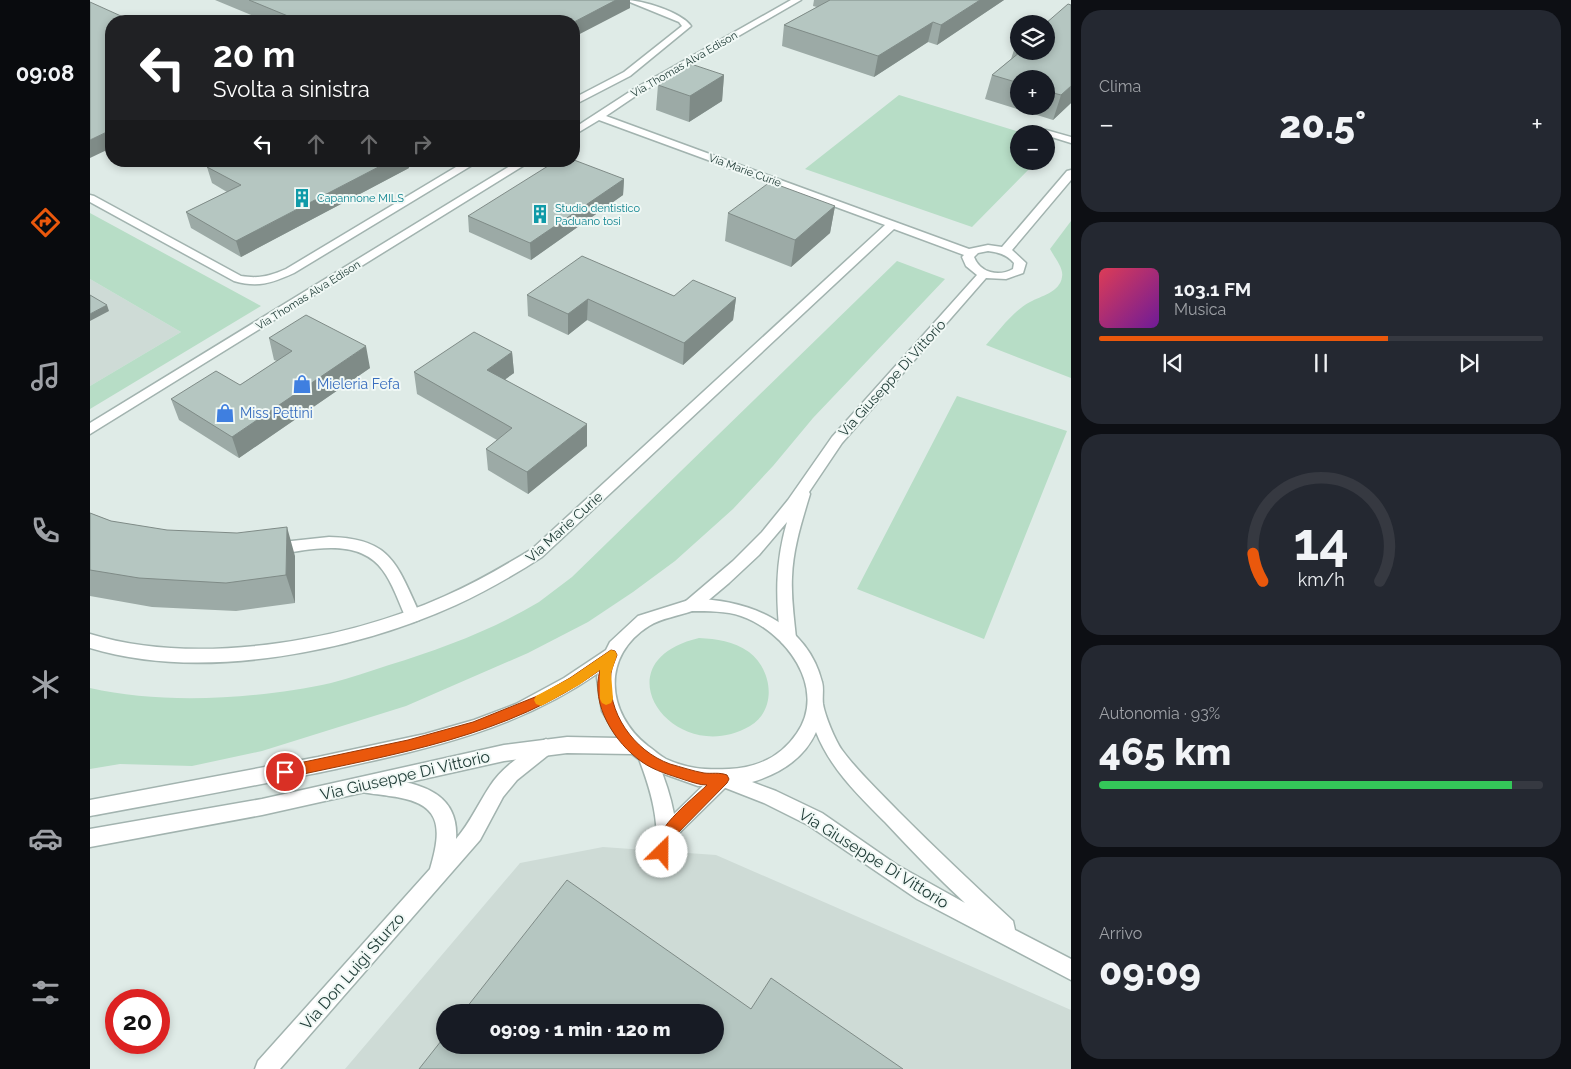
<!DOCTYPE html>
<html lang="it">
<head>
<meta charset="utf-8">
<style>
	:root { --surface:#171b24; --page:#242831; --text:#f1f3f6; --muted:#9ea1a6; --line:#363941; --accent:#ea580c }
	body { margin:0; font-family:Raleway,sans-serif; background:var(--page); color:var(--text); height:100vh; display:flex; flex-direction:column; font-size:19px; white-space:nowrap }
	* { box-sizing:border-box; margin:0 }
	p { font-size:16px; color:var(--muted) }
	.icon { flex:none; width:28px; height:28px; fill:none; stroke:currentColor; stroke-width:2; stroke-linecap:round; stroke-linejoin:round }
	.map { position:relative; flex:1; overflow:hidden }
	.side { display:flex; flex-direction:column; gap:10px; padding:10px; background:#0d0f14; width:500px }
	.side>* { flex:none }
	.banner { position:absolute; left:15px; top:15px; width:475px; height:152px; border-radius:20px; box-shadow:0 2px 8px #0003; background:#202124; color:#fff; overflow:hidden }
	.tools { position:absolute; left:920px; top:15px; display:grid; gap:10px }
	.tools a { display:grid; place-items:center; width:45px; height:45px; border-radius:50%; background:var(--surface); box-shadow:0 2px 8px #0003; font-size:25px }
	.speed { position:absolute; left:15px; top:989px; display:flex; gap:10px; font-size:25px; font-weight:700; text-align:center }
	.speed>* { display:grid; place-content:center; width:65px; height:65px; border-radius:50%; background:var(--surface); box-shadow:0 2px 8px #0003; line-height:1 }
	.speed .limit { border:8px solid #d22; background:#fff; color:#111 }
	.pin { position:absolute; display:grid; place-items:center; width:42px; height:42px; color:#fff; margin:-21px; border:2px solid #fff; border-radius:50%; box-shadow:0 1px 5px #0007 }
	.me { position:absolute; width:55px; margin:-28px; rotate:23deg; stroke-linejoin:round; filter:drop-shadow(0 0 4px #0008) }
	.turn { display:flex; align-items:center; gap:18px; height:105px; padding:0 25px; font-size:22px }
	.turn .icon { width:65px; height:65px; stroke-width:2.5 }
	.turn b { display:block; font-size:35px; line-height:42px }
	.lanes { display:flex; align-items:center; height:48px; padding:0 25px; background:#0003; justify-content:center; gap:25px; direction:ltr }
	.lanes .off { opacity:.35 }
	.big { font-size:38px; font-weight:800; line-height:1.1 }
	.side .tile { flex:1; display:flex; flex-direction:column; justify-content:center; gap:8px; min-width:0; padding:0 18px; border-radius:20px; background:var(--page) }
	.side .dial { align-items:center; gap:0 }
	.dial svg { height:130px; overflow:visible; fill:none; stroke:var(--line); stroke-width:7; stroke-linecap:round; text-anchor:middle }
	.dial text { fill:var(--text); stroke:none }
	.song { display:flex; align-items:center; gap:15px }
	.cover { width:60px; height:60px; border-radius:8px; background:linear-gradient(135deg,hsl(350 70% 55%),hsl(280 70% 35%)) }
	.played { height:5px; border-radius:2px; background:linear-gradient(90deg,var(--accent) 65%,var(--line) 65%) }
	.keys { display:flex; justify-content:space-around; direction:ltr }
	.heat { display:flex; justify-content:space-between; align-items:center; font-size:28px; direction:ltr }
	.charge { height:8px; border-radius:4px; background:linear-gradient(90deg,#34c759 93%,var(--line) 0) }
	.trip { position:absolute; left:346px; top:1004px; width:288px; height:50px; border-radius:25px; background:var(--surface); box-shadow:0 2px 8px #0003; font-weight:800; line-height:50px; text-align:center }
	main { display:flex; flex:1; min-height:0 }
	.dock { display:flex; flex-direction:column; width:90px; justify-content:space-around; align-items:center; background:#090b0e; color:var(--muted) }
	.dock .icon { width:35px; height:35px }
	.dock .active { color:var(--accent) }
	.dock b { font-size:22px; color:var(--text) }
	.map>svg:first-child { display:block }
	.built { fill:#cedbd6; fill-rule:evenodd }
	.green { fill:#b7ddc6 }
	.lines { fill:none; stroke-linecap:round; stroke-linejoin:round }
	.service-casing { stroke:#a2b3af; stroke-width:3 }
	.minor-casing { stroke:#a2b3af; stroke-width:3 }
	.tertiary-casing { stroke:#a2b3af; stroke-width:3 }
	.service { fill:#fff; fill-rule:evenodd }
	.minor { fill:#fff; fill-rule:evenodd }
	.tertiary { fill:#fff; fill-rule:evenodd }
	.wall { fill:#9caaa6; fill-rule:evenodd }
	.shaded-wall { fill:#7f8b87 }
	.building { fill:#b5c6c1; stroke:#7f8b87 }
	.route { fill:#ea580c; stroke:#983908 }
	.slow { fill:#f59e0b }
	.labels { text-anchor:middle; stroke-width:4; stroke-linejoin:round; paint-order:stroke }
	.far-street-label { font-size:11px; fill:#203c37; stroke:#f0f8f5 }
	.far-culture-label { font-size:11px; fill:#0d838f; stroke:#f0f8f5; text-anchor:start }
	.street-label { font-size:14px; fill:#203c37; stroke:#f0f8f5 }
	.shop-label { font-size:14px; fill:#366cbe; stroke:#f0f8f5; text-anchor:start }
	.near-street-label { font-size:16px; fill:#203c37; stroke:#f0f8f5 }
</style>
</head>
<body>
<main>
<nav class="dock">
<b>09:08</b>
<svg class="icon active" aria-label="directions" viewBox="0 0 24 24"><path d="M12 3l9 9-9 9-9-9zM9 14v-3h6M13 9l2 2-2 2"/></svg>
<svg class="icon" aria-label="music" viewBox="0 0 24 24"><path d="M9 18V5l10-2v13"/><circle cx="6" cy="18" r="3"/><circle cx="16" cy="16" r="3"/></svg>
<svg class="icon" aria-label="phone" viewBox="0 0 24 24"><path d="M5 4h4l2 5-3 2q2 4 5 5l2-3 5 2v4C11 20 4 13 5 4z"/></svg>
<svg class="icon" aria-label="climate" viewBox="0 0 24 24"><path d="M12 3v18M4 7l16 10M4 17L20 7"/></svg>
<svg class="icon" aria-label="car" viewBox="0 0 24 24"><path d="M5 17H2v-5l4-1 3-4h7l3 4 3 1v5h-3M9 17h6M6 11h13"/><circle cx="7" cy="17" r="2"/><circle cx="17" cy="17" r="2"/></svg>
<svg class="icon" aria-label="filters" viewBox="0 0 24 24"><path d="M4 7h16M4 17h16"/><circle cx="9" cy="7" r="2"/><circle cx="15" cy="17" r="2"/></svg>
</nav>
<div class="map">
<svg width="981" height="1069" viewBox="0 0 981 1069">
	<rect width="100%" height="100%" fill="#dfebe7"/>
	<path class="built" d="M0 279 91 332 0 386Z
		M513 847 626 855 981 1010V1069H255L430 863ZM355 1012H625V1045H355Z"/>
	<path class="green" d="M809 95 936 134H929V161H947L882 227 715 169Z
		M0 213 171 306 0 409V386L91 332 0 279Z
		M981 221V378L896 345C909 331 923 311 940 302 951 296 970 292 972 277 974 268 964 257 960 249Z
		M807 261 855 279 723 418 683 466 643 509 585 561 543 592 498 622 438 653 316 706 172 751 102 766 30 764 0 769V688C73 705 168 699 241 683 260 678 280 671 299 665 351 649 402 630 449 602 460 594 471 585 482 577Z
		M867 396 977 431 894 639 767 589Z
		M609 638C627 639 643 641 659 652 682 669 688 709 660 726 584 770 506 662 609 638Z"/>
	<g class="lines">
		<g class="service-casing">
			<path id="service" d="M535 0C552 0 591 12 601 26L540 76 484 105V98L534 72 592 26 589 22Z
				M956 130 981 137V143L952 134V131Z
				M376 161H389L204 273C182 283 168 288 144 281L0 202V195L4 196 151 276C169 279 180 276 196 269Z
				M239 537C303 538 307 566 331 616L329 620 323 622 317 620C310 606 305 589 296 575 272 535 221 550 183 555L178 553 175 549 178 545 183 543Z
				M558 751 564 754C573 773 580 793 584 814L626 773 632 771 638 773 641 779 638 785 584 838 579 858 572 861 565 858C561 848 567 835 566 824 564 801 557 780 549 759L552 754Z"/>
		</g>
		<g class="minor-casing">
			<path id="minor" d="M701 0H711L550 93 516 116 879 249 898 245 912 247 977 171 981 170V180L922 250 936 263 933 273 916 279 896 278 752 443 719 492 720 494C712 521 703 548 702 577 701 597 704 618 706 638L704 643 698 644 692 643 690 638C686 596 685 564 697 522L669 555 639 583 608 609 602 611 596 609 594 605 596 601 643 561 672 532 698 500 742 437 887 275 876 266 872 257 874 255 804 229 452 557C424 575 396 591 366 605 263 652 111 682 0 648V634C107 667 255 641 355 596 385 583 414 566 442 549L795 225 509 120 484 135V128L544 89ZM898 251C909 252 917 255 924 263L923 269C909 277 890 273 884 257L888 253Z
				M428 161H441L0 434V423Z
				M456 739 462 742 465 747 462 752 427 780 413 797 390 840 190 1069H165L168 1061 340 869C353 825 351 802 299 796 289 794 278 794 269 791L266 785 269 779C279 775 292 778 303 780 338 785 369 798 366 839 380 823 388 804 400 786 412 767 432 755 450 742Z"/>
		</g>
		<g class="tertiary-casing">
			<path id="tertiary" d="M602 599C657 599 717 622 732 682 734 689 732 697 733 704 735 716 745 740 752 750 768 772 789 791 808 811 846 849 884 885 923 921L925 930 981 959V980L827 899 718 825 674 803 628 785 608 786 563 770 542 754 477 753 414 761 172 815 0 847V829L172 799 414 745 477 737 528 738 512 711 507 678 508 673C428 729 341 748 246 769 165 786 82 801 0 816V800L228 757 335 734 384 720 426 704 474 678 516 650 520 642 548 616ZM602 611C618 611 636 611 651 616 695 631 738 688 707 733 691 757 666 768 639 769 615 770 598 769 576 759 570 756 564 750 558 746 516 713 511 656 559 626 571 618 589 616 602 611ZM726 732C740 768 768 795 795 822 821 850 847 877 875 903L807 865 732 813 686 791 662 782C689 774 714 759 726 732Z"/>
		</g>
		<use href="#service" class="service"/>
		<use href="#minor" class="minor"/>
		<use href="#tertiary" class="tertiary"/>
	</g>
	<path class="wall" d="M125 0H540V8L484 21H176Z
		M724 0H914L847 45 838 42 784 77 692 46 694 25 727 7 723 6Z
		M981 5V103L963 120 895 99 902 75 921 59 924 50ZM929 79H956V106H929Z
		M634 75 632 101 599 122 566 110 568 85Z
		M117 167 319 168 151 257 101 228 96 212 137 192 122 183Z
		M534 179 533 195 441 260 379 232 378 216Z
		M745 206 740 233 701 267 635 241 638 213Z
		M437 295 584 296 646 298 643 320 593 365 497 320 478 335 438 316Z
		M179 338 280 368 149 458 89 420 81 399 150 385 187 361 184 360Z
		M422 352 424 373 415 379 497 446 438 494 398 470 396 449 407 440 327 394 324 372Z
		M0 513 21 521 205 556V603L146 611 62 607 0 596Z"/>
	<path class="shaded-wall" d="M526 0H540V8L484 37V22Z
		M890 0H914L847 45 851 25Z
		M843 22 838 42 784 77 788 56Z
		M634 75 632 101 599 122 600 96Z
		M981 86V103L963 120 971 95Z
		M21 130V148L0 158V140Z
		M300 161H318L319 168 151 257 146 241Z
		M534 179 533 195 441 260 440 243Z
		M745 206 740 233 701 267 705 240Z
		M646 298 643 320 593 365 594 343Z
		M498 299 497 320 478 335V314Z
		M17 305 19 311 0 321V314Z
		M276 346 280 368 149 458 142 437Z
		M422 352 424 373 399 391 397 370Z
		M497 424V446L438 494 437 472Z
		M197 527 205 556V603L196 575Z"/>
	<path class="building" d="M159 0H526L484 22 210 21Z
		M740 0H890L851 25 843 22 788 56 694 25Z
		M0 2 42 21H21V130L0 140Z
		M978 4 981 5V86L971 95 956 91V79H929V83L902 75 930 52 924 50 929 46V51H956V24H955Z
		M601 64 634 75 600 96 568 85Z
		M484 160 534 179 440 243 378 216 466 161H484Z
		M130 161H300L146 241 96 212 151 185 117 167Z
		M680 182 745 206 705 240 638 213Z
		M492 256 584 296 603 280 646 298 594 343 498 299 478 314 437 295Z
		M0 295 17 305 0 314Z
		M216 315 276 346 142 437 81 399 126 371 150 385 202 351 179 338Z
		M384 332 422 352 397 370 497 424 437 472 396 449 422 428 324 372Z
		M0 513 21 521 77 530 147 533 197 527 196 575 136 583 49 578 0 570Z
		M477 880 661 1009 681 978 813 1069H329L355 1036V1045H625V1012H373Z"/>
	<path class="route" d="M521 650 525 651 527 655C525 661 522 667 521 673 516 712 544 751 580 764 591 767 603 771 614 773 622 774 629 772 637 775L639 779 637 783 583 838 577 856 572 858 567 856C557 833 602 800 617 785 609 785 602 782 595 780 580 775 565 771 552 762 525 743 500 705 510 670 418 737 304 754 195 778L190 776 188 772 190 768 195 766 318 740 383 722 450 695 480 678Z"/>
	<path class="slow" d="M521 650 525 651 527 655 521 673 523 699 521 703 516 705 512 703 510 699V670L489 685 455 704 451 706 446 704 444 700 446 696 480 678Z"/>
	<defs>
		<g id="building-bare" transform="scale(1.5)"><path d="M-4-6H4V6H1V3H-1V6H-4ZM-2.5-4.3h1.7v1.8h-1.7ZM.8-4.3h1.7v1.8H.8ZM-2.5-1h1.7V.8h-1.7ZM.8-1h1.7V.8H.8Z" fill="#0f9aa8" stroke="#f0f8f5" stroke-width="2.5" paint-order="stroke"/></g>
		<g id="shop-bare" transform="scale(1.5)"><path d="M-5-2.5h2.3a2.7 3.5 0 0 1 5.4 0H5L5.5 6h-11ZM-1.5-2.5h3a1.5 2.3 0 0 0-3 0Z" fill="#3f7fe0" stroke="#f0f8f5" stroke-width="2.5" paint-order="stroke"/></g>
	</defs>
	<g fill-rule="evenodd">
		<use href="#building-bare" x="212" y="198"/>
		<use href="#building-bare" x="450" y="214"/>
		<use href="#shop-bare" x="212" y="384"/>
		<use href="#shop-bare" x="135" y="413"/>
	</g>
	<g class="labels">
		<g class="far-street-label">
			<text transform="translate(594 64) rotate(-30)" y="4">Via Thomas Alva Edison</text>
			<text transform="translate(655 170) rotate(20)" y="4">Via Marie Curie</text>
			<text transform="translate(218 295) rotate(-32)" y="4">Via Thomas Alva Edison</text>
		</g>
		<g class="far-culture-label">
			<text x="227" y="202">Capannone MILS</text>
			<text x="465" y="212">Studio dentistico<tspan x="465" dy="13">Paduano tosi</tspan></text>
		</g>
		<g class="street-label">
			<text transform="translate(802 378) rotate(-48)" y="5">Via Giuseppe Di Vittorio</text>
			<text transform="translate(474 527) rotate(-42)" y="5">Via Marie Curie</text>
		</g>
		<g class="shop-label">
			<text x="227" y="389">Mieleria Fefa</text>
			<text x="150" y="418">Miss Pettini</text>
		</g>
		<g class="near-street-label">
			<text transform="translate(315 775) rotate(-13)" y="6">Via Giuseppe Di Vittorio</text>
			<text transform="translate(784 858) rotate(32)" y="6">Via Giuseppe Di Vittorio</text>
			<text transform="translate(262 971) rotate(-49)" y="6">Via Don Luigi Sturzo</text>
		</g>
	</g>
</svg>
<div class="tools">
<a><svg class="icon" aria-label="layers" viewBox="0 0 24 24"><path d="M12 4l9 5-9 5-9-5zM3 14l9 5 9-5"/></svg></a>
<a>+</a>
<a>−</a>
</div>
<div class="speed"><div class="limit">20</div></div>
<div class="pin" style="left:195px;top:772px;background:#d93025"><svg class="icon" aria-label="arrive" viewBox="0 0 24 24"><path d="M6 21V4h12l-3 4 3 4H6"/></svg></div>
<svg class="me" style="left:572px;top:852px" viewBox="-20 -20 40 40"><circle r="19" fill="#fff"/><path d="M0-13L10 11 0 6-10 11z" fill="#ea580c"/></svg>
<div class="trip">09:09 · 1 min · 120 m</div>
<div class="banner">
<div class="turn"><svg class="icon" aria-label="left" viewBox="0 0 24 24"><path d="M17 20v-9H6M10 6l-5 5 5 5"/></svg><div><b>20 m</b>Svolta a sinistra</div></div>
<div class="lanes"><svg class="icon" aria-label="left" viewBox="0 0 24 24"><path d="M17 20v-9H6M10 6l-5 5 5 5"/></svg><svg class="icon off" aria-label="ahead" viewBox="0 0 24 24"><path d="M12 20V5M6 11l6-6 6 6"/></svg><svg class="icon off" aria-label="ahead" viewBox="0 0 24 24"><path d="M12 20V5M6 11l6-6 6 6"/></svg><svg class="icon off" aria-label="right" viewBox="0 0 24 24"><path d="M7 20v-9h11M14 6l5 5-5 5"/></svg></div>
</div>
</div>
<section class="side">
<div class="tile"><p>Clima</p>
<div class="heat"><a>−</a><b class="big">20.5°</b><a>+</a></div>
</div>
<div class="tile">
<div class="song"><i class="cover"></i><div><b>103.1 FM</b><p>Musica</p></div></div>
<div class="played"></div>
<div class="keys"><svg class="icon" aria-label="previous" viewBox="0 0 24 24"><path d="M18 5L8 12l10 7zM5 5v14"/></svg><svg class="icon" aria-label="pause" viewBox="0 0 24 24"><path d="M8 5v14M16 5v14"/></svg><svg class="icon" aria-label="next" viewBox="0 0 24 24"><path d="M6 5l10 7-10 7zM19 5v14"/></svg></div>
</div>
<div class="tile dial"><svg viewBox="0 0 100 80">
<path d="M14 69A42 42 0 1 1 86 69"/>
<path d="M14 69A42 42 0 0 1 8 52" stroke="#ea580c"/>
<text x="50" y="56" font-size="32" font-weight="700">14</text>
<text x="50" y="72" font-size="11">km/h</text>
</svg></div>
<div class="tile"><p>Autonomia · 93%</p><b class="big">465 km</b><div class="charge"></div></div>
<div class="tile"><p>Arrivo</p><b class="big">09:09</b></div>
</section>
</main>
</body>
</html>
